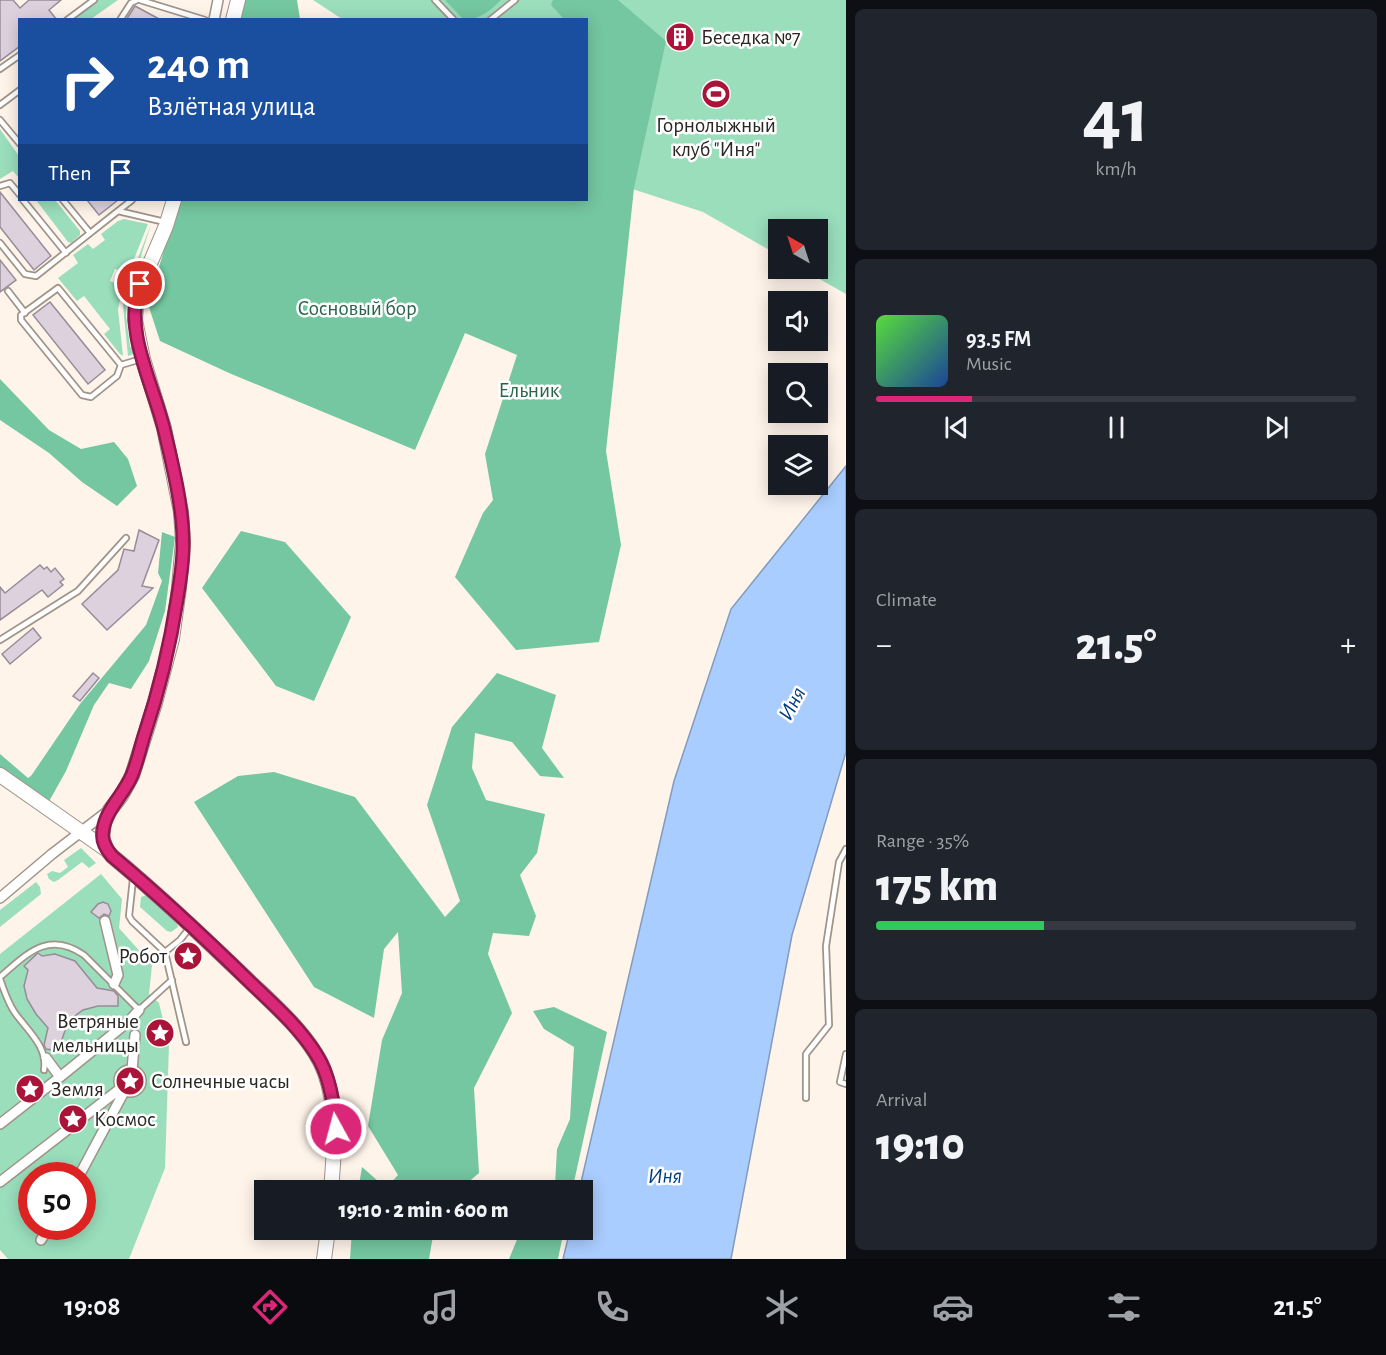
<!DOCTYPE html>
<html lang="en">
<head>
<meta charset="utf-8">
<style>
	:root { --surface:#171b24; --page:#20242c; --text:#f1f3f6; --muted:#9ea1a6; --line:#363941; --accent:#db2777 }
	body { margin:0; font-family:"Alegreya Sans",sans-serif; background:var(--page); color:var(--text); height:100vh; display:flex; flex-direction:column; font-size:22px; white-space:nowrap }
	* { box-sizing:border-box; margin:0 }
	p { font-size:20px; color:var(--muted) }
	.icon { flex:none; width:33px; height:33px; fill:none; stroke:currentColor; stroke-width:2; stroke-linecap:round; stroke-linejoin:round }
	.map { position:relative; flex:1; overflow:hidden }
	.side { display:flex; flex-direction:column; gap:9px; padding:9px; background:#0d0f14; width:540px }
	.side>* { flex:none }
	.top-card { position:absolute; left:18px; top:18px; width:570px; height:183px; border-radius:0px; box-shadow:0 3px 15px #0003; background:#1a4fa0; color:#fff; overflow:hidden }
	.needle { width:39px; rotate:321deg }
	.buttons { position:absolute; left:768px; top:219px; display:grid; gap:12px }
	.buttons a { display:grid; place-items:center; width:60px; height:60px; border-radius:0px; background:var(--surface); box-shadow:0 3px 15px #0003; font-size:30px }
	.speed { position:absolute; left:18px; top:1162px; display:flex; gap:12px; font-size:30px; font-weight:700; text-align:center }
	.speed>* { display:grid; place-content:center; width:78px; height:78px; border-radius:50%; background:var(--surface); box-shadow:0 3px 15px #0003; line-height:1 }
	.speed .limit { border:9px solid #d22; background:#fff; color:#111 }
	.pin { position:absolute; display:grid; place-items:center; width:51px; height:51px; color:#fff; margin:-26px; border:3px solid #fff; border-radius:50%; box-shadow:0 2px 6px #0007 }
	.me { position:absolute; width:66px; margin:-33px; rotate:353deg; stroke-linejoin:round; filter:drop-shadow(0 0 4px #0008) }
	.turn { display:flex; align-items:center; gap:21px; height:126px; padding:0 30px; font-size:27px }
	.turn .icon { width:78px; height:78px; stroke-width:2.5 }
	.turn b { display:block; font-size:42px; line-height:51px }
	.then { display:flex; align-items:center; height:57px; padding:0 30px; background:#0003; gap:12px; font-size:22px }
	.big { font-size:45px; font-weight:800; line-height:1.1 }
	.side .widget { flex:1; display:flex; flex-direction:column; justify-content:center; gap:9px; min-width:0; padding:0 21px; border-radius:9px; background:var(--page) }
	.side .dial { align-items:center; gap:0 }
	.dial b { font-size:78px; line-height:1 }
	.song { display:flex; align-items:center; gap:18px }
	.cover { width:72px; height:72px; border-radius:9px; background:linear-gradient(135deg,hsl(110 70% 55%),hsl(220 70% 35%)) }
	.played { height:6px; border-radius:3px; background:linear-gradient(90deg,var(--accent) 20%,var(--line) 20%) }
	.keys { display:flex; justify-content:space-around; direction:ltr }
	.heat { display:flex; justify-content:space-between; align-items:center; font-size:33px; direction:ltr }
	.charge { height:9px; border-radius:4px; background:linear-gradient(90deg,#34c759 35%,var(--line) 0) }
	.trip { position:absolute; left:254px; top:1180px; width:339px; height:60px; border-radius:0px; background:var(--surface); box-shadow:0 3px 15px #0003; font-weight:800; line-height:60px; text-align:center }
	.menu { display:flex; height:96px; justify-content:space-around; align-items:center; background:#090b0e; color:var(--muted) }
	.menu .icon { width:42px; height:42px }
	.menu .active { color:var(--accent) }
	.menu b { font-size:27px; color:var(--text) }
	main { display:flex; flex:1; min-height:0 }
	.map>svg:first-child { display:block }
	.green { fill:#9adebc; fill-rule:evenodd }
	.forest { fill:#74c7a0 }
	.water { fill:#a9cdfe; stroke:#839bbc; stroke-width:1.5 }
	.building { fill:#ddd1de; stroke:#978c98; stroke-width:1.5 }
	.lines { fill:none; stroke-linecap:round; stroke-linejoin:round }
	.lane-casing { stroke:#a09488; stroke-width:8 }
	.street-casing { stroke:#a09488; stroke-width:12 }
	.secondary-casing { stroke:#a09488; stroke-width:16 }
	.lane { stroke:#fff; stroke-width:4.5 }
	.street { stroke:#fff; stroke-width:9 }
	.secondary { stroke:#fff; stroke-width:14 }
	.route-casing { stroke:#8e194d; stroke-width:15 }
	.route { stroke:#db2777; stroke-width:10 }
	.labels { text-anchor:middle; stroke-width:5; stroke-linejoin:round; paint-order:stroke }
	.poi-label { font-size:21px; fill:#2a2621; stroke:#fff; text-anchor:start }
	.park-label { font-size:21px; fill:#28654b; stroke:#fff }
	.water-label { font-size:22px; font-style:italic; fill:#003c81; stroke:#fff }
</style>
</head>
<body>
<main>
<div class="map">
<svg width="846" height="1259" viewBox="0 0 846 1259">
	<rect width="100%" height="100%" fill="#fff4ea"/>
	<path class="green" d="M95 0H118L91 19 69 20Z
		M313 0H846V294L802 269 818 268V230H778V255L703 212 614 183 586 20 342 19Z
		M0 129 19 156V178L13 171 0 179Z
		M36 200H55L80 231V235L71 243 68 242Z
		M124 219 148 224 124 284 118 282 122 271 115 269 110 281 123 286 118 309 123 356 120 354 104 334 110 329 84 296 77 301 58 278 78 263 73 255 88 244 93 249 105 240 101 234 118 221Z
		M151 224 127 301 126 316 130 347 139 348 136 353 128 356 123 306 126 290Z
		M81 848 96 863 89 868 82 862 58 880 54 882 49 879 47 874 52 871 60 873 68 867 64 860Z
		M101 874 122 899 119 928 152 965 149 994 159 1003 169 1044 165 1168 129 1259H8L0 1250V954ZM32 1176H82V1227H32Z
		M36 882 40 887 41 894 0 927V910Z
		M146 895 177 922 178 927 171 932 167 931 140 907 141 897Z"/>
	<path class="forest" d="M245 0H297L300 19 239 20Z
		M445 0H501C491 10 479 20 464 20Z
		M553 0H618L666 41 634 188 606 451 621 545 599 642 516 650 455 577 483 513 493 500 485 454 517 355 465 333 415 450 229 373 160 341 148 304 179 200H586V20L564 19 551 5Z
		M0 379 49 430 81 449 114 442 128 459 137 486 117 506 82 482 49 453 0 420Z
		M241 531 285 542 351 617 314 701 276 686 202 588Z
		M162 532 175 537 165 611 149 661 131 689 109 683 94 705 66 771 47 805 0 770V754L28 778 31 776 80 704 146 625 162 581 158 573Z
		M497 673 556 695 542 748 564 778 540 776 512 742 475 733 472 768 486 800 545 814 537 853 520 875 536 916 529 936 493 933 488 954 512 1013 474 1088 479 1173 458 1191H358L362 1167 386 1188 398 1175 368 1126 382 1040 402 993 398 932 384 949 374 1018 314 987 194 802 238 776 274 772 355 797 445 917 460 901 427 805 452 727Z
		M554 1007 607 1032 572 1191H549L555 1185 557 1149 570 1119 574 1047 544 1029 533 1011Z
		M352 1230H434L429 1259H350Z
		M521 1230H564L558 1259H509Z"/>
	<path class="water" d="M846 466V752L792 935 731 1259H563L570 1230H582V1191H579L674 781 731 609Z"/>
	<path class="building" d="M0 0H13L20 8 29 0H61L49 10 57 20H20V46L0 61Z
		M135 6 161 20H126Z
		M0 192 51 256 34 270 0 227Z
		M87 200H118L99 215Z
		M0 260 16 280 0 292Z
		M50 302 105 370 88 384 33 315Z
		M139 530 159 540 142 586 153 588 107 630 82 604 118 570 124 549 134 551Z
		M40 565 44 569 47 567 51 572 55 568 64 579 60 582 63 585 48 597 42 590 0 620V587L5 593Z
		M33 628 41 638 10 664 2 654Z
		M93 673 99 678 80 701 73 696Z
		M103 902 108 904 111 911 109 916 104 914 99 918 91 912 98 904Z
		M38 953 42 956 55 954 75 961 97 988 114 991 118 996V1006H98L83 1010 72 1018 66 1028 61 1042V1051L46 1049 44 1045 48 1028 36 1014 27 999 24 986 28 970 24 966Z"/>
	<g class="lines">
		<g class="lane-casing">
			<path id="lane" d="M140 0 205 20
				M435 0 454 20
				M67 20 94 0
				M120 20 131 3 137 0
				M490 20 515 0
				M0 69 20 55
				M0 105 20 90
				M0 120 20 144
				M0 186 10 183 20 195
				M23 200 66 253
				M63 200 90 233
				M118 211 132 200
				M0 243 25 274 36 276 118 211 165 222
				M8 291 25 313
				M121 365 117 376 91 397 82 395 21 320V315L58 288 121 365 141 359
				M0 640 78 591 126 538
				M133 879 129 916 132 921 165 952 186 1042
				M165 952 180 940 191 926
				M0 977C27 954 48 930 84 955L139 1010 172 980
				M0 979C4 991 8 1003 15 1013 28 1031 48 1047 44 1070
				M846 1054 840 1082 846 1084
				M806 1098V1054L829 1025 826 946 839 862 846 849"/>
		</g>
		<g class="street-casing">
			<path id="street" d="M214 20 218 0
				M0 898 52 854 108 811
				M105 921 118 975 114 984
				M46 1058 60 1077 129 1021 139 1010
				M132 1070 135 1035
				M119 1081a11 11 0 1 1 22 0a11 11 0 1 1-22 0Z
				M0 1124 60 1077
				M79 1176 125 1090
				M0 1182 121 1088
				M41 1240 49 1227"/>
		</g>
		<g class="secondary-casing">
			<path id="secondary" d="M233 20 238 0
				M174 200 166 226 137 294 135 320 143 359 164 428 181 512 183 541 179 588 172 639 155 703 132 776 121 796 110 810 104 823 102 838 107 850 112 856C159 895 203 937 247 979 274 1005 313 1038 325 1073 339 1114 334 1149 331 1191
				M0 775 107 850
				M324 1259 328 1230"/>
		</g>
		<use href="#lane" class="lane"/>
		<use href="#street" class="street"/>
		<use href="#secondary" class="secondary"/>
	</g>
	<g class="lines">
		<g class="route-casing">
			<path id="route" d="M140 284C123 331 153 383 164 429 172 463 183 506 183 541 184 560 180 581 177 600 170 646 159 691 144 736 140 749 137 763 132 775 124 795 105 810 103 831 101 841 106 849 112 856 160 896 206 939 251 983 274 1005 299 1027 316 1054 330 1075 334 1104 336 1129"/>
		</g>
		<use href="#route" class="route"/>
	</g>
	<defs>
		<g id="building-disc" transform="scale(1.5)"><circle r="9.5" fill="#aa1439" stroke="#fff"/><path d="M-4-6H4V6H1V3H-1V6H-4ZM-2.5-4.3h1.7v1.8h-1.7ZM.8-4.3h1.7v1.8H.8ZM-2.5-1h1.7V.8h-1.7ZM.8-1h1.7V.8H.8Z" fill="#fff"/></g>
		<g id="stadium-disc" transform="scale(1.5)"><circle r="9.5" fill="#aa1439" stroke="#fff"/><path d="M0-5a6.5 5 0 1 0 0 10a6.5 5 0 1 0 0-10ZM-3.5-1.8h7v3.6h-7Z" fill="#fff"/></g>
		<g id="sight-disc" transform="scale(1.5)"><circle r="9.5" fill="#aa1439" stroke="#fff"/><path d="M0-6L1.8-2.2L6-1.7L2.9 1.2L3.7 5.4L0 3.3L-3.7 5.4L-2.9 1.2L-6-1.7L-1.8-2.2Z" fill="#fff"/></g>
	</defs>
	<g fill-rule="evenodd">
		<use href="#building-disc" x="680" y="37"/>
		<use href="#stadium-disc" x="716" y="94"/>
		<use href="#sight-disc" x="188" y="956"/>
		<use href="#sight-disc" x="160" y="1033"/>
		<use href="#sight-disc" x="130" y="1081"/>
		<use href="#sight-disc" x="30" y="1089"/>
		<use href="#sight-disc" x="73" y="1119"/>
	</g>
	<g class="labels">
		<g class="poi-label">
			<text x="701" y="44">Беседка №7</text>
			<text x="716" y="132" text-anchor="middle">Горнолыжный<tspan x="716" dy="24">клуб "Иня"</tspan></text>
			<text x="167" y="963" text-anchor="end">Робот</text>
			<text x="139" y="1028" text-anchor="end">Ветряные<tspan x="139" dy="24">мельницы</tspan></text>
			<text x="151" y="1088">Солнечные часы</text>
			<text x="51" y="1096">Земля</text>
			<text x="94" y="1126">Космос</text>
		</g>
		<g class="park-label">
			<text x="357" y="315">Сосновый бор</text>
			<text x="529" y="397">Ельник</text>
		</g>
		<g class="water-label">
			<text transform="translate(791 703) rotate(-62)" y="8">Иня</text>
			<text x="665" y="1183">Иня</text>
		</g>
	</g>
</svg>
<div class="buttons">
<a><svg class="needle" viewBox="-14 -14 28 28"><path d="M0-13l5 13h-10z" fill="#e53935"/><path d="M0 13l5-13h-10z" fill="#9ea1a6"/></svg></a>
<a><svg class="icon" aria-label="sound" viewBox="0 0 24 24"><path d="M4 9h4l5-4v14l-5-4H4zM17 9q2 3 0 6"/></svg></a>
<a><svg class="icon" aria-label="search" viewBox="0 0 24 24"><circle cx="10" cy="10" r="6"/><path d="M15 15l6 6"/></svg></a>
<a><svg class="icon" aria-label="layers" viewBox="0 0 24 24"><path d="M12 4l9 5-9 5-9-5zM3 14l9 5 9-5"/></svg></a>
</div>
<div class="speed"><div class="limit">50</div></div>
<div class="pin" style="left:140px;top:284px;background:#d93025"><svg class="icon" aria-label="arrive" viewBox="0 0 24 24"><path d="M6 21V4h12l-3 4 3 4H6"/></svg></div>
<svg class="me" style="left:336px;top:1129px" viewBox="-20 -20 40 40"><circle r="17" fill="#db2777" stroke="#fff" stroke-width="3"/><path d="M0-11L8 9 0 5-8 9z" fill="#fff"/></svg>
<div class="trip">19:10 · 2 min · 600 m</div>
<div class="top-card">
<div class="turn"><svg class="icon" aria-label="right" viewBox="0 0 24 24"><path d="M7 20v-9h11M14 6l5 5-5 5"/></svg><div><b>240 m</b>Взлётная улица</div></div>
<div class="then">Then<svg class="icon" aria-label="arrive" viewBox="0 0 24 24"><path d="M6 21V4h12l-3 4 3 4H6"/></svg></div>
</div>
</div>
<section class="side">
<div class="widget dial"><b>41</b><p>km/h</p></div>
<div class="widget">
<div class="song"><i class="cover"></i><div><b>93.5 FM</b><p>Music</p></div></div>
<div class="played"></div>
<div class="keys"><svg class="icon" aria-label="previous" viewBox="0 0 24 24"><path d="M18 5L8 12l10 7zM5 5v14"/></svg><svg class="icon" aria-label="pause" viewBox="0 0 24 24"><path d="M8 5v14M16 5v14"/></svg><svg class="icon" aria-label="next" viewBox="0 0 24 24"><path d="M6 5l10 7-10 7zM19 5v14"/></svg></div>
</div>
<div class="widget"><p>Climate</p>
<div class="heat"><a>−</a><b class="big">21.5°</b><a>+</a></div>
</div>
<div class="widget"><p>Range · 35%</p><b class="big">175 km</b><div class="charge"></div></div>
<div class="widget"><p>Arrival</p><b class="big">19:10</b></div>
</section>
</main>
<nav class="menu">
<b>19:08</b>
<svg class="icon active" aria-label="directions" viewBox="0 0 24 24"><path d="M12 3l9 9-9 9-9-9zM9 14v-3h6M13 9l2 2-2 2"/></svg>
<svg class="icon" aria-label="music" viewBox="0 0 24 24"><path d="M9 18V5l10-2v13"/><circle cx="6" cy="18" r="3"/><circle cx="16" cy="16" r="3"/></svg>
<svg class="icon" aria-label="phone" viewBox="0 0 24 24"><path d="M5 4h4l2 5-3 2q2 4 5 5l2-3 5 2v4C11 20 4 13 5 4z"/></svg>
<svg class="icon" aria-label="climate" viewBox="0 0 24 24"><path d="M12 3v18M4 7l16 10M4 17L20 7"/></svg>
<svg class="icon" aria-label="car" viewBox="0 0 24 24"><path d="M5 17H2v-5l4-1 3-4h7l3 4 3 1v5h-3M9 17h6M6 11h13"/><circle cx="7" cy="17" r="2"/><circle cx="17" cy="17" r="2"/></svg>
<svg class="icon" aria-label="filters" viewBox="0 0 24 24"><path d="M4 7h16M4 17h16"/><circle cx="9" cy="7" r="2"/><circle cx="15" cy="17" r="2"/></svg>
<b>21.5°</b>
</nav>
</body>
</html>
